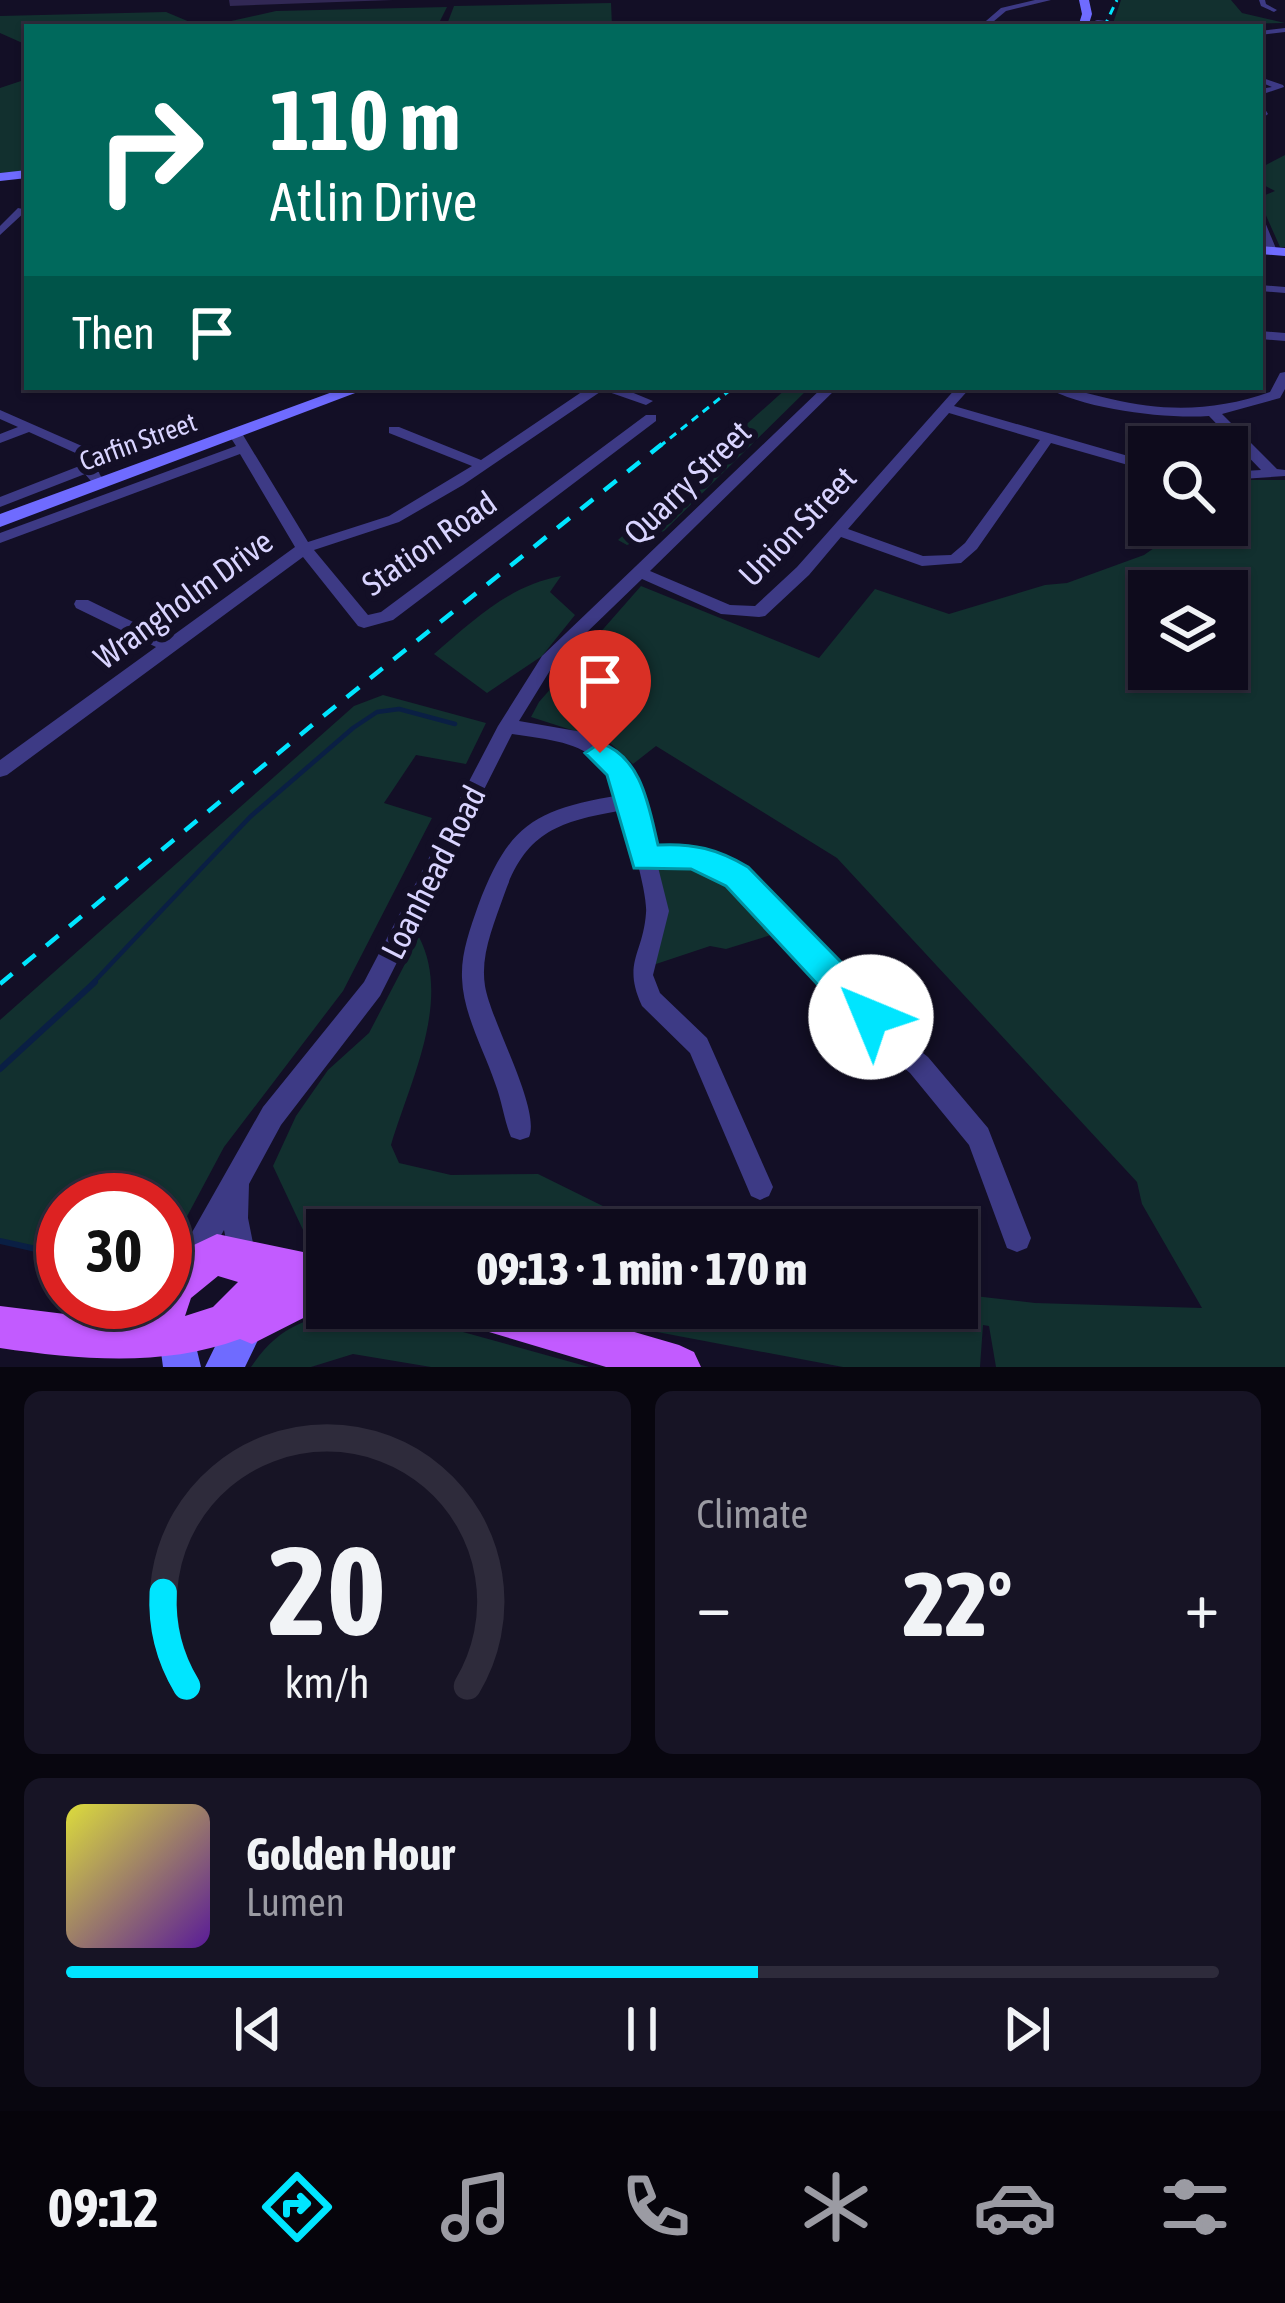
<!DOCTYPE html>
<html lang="en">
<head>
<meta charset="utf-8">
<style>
	:root { --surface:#0e0b1c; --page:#171425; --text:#f1f3f6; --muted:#9b9ba3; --line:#2e2b3b; --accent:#00e5ff }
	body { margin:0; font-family:"Asap Condensed",sans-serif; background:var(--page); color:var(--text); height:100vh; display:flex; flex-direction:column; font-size:45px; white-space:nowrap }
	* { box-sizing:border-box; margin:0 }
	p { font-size:39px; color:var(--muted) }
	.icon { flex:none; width:66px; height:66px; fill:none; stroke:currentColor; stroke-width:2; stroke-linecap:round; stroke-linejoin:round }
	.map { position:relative; height:1367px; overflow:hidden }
	.drawer { display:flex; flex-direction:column; gap:24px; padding:24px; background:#08060f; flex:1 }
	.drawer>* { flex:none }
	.guide { position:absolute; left:24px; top:24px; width:1239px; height:366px; border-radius:0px; box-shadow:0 3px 9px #0004,0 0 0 3px var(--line); background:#00695c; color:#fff; overflow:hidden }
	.tools { position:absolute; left:1128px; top:426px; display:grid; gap:24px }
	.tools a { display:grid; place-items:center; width:120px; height:120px; border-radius:0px; background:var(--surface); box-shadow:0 3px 9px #0004,0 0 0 3px var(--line); font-size:60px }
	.speed { position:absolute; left:36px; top:1173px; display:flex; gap:24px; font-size:60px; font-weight:700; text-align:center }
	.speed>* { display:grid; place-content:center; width:156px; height:156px; border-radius:50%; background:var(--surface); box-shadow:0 3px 9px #0004,0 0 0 3px var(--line); line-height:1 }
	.speed .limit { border:18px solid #d22; background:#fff; color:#111 }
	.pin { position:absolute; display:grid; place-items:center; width:102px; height:102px; color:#fff; margin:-123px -51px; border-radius:50% 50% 50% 0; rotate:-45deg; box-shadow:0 0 12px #0007 }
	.pin .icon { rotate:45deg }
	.me { position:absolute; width:132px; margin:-66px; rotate:315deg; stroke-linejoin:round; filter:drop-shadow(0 0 9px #0008) }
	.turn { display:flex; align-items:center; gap:42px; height:252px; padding:0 48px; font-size:54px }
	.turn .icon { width:156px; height:156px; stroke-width:2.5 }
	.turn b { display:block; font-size:84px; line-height:102px }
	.then { display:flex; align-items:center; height:114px; padding:0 48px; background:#0003; gap:24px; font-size:45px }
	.big { font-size:90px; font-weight:800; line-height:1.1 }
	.drawer .widget { flex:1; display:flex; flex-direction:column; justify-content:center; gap:18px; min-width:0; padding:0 42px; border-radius:18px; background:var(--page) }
	.drawer .dial { align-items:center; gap:0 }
	.dial svg { height:312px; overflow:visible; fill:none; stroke:var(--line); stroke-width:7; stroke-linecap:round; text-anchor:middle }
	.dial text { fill:var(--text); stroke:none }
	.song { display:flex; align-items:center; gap:36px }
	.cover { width:144px; height:144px; border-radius:18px; background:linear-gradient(135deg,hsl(60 70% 55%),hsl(270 70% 35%)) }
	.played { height:12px; border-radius:6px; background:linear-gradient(90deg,var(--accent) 60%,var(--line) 60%) }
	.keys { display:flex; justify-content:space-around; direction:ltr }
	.heat { display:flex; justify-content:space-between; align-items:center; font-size:66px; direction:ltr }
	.drawer .tiles { flex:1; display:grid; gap:24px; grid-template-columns:1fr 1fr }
	.widget:last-child { grid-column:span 2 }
	.trip { position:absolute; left:306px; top:1209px; width:672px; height:120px; border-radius:0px; background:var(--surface); box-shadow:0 3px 9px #0004,0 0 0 3px var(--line); font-weight:800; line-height:120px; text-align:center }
	.dock { display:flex; height:192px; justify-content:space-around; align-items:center; background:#06040b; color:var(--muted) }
	.dock .icon { width:84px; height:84px }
	.dock .current { color:var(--accent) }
	.dock b { font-size:54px; color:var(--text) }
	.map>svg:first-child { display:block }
	.green { fill:#12302f; fill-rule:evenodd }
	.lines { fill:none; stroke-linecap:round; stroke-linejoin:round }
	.stream-far1 { stroke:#0a1f44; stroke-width:4.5 }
	.stream { stroke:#0a1f44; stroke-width:6 }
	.street { fill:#3d3a85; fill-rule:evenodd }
	.secondary { fill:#6f6bff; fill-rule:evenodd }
	.primary { fill:#c25bff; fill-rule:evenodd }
	.rail-far1 { stroke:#00e5ff; stroke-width:3; stroke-dasharray:8 6; stroke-linecap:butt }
	.rail { stroke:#00e5ff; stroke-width:4.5; stroke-dasharray:16 14; stroke-linecap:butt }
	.street-bridge { stroke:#3d3a85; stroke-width:8 }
	.wall { fill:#312854 }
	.route { fill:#00e5ff; stroke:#0095a6; stroke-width:3 }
	.labels { text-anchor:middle; stroke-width:12; stroke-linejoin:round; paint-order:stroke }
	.far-street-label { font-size:27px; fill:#d9d4ff; stroke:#130f26 }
	.street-label { font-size:33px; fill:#d9d4ff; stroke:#130f26 }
</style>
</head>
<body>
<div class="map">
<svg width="1285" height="1367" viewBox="0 0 1285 1367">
	<rect width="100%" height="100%" fill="#130f26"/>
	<path class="green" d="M1121 0H1231L1242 13 1285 23 1112 26Z
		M611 3 612 27H446L454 6Z
		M447 7 437 27H204L276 11Z
		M166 12 197 25 27 27V45L0 33V16Z
		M27 79V171L0 173V88Z
		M1285 155V247H1280L1260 202V197L1275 191 1260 183V168Z
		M788 387H810L664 531 627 545 618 540Z
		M1227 480H1285V1367H996L989 1326 983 1325 980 1367H843L657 1332 565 1308H957V1294L1035 1303 1202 1308 1142 1204 1137 1182 837 858 656 746 633 764 609 742 531 717 539 702 641 586 819 658 875 589 949 614 1045 585 1067 583 1144 555 1174 534 1175 525H1227ZM1149 591H1227V669H1149Z
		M561 576 550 592 575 615 542 656 487 693 434 654C474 620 508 586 561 576Z
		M383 695 486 723 466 764 416 755 384 803 432 818 343 991 224 1147 168 1252 165 1254V1200H63V1260L0 1239V1020L354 706Z
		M674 859 714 866 784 931 726 949 710 946 647 967 649 862Z
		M419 937C452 1001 410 1081 391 1145L399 1163 451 1175 538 1174 617 1213 680 1230H327V1249L311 1247 273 1166 296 1116 328 1070 369 1033Z
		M355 1308 416 1319 589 1367H431L353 1354 311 1367H251C280 1324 307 1319 355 1308Z"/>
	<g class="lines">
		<path class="stream-far1" d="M91 985 250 817 353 728 377 712 399 709 455 724"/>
		<path class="stream" d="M0 1069 95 982
			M0 1241 63 1255"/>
		<path class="street" d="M1035 0H1051L1006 11 987 27H979L1001 8Z
			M1259 0H1265L1266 4 1277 10 1274 12 1261 6Z
			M1285 28V32L1260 35V31Z
			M1260 77 1283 85 1284 87 1260 95V89L1272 87 1260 82Z
			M1260 101 1268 114 1260 120Z
			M18 208 27 210 0 235V226Z
			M1260 219 1265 222 1277 251 1276 253 1267 251 1260 235Z
			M1260 285 1285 287V293L1260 291Z
			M1260 331 1285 333V341L1260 339Z
			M1285 372V389L1280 398 1222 414 1277 469 1285 470V476L1227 480V472L1261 470 1209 416C1163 419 1084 409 1045 387 1069 387 1088 394 1111 399 1166 412 1216 411 1270 392L1280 373Z
			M589 387H619L653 401 646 405 603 390 463 485 399 522 314 550 368 615 381 612 646 415H656V421L393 620 364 628 358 626 303 557 7 775 0 777V760L156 647 76 608 74 604 76 600H88L168 639 295 547 240 454 0 543V533L236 446 229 435 236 431 243 435 308 542 389 516 472 466 389 433V427H399L481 460Z
			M823 387H838L650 571 730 605 755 606 797 567 957 387H971L954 406 1149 462V471L1051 443 977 549 961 563 922 566 841 537 809 575 765 616 759 617 721 614 642 579 554 664 519 721 588 733 626 764 642 801 654 850 691 848 721 857 767 889 811 941 863 988 895 1031 928 1057 988 1128 1031 1238 1027 1248 1017 1252 1007 1248 969 1145 910 1073 879 1047 847 1002 795 955 751 901 707 869 691 864 658 867 669 911 653 975 660 993 707 1038 769 1178 773 1187 769 1196 760 1200 751 1196 690 1053 642 1006C622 962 643 955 646 913 648 893 629 834 624 810 561 821 526 830 504 895 494 924 480 955 485 986 491 1022 541 1109 529 1137L520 1140 511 1137C504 1120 502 1101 495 1083 484 1050 463 1014 462 978 461 953 470 929 478 906 509 823 535 810 620 795 598 742 563 742 512 734L380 996 281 1125 249 1184 248 1218 256 1258 252 1268 242 1272 232 1268 224 1230 202 1270 192 1274 182 1270 178 1260 182 1250 263 1107 364 982 498 726 542 656ZM949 413 1040 440 965 543 951 555 923 556 848 529Z
			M0 410 91 450 100 475 108 484 106 487H96L85 474 0 507V497L82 465 80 455 29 432 0 443V434L18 427 0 419Z"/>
		<path class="secondary" d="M1079 0H1089L1092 14 1088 27H1078L1082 14Z
			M27 170V178L0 181V173Z
			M1260 246 1285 248V256L1260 254Z
			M346 387H371L0 527V514Z
			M240 1319 254 1324 259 1338 245 1367H205L226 1324Z
			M180 1333 194 1338 201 1367H163L161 1352 166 1338Z"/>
		<path class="primary" d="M217 1234 327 1257V1306L252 1344 240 1339C164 1367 82 1360 0 1348V1306L65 1314 94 1302H165V1265L179 1252ZM218 1276 238 1282 213 1307 185 1316 191 1298Z
			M458 1308H552L679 1345 694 1352 701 1367H606L479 1329 464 1323Z"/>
		<path class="rail-far1" d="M1104 27 1117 0
			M659 447 734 387"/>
		<path class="rail" d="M0 984 322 717 662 444"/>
		<path class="street-bridge" d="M1098 24 1113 26"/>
	</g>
	<path class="wall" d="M229 0H393L230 6Z"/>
	<path class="route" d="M600 743C642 756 649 808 658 845 693 843 718 849 748 867L883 1005 889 1017 883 1028 871 1033 858 1028 726 886 691 869 634 868 607 775 585 753Z"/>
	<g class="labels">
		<g class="far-street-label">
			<text transform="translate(138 442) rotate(-20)" y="9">Carfin Street</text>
		</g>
		<g class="street-label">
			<text transform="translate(687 482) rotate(-44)" y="12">Quarry Street</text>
			<text transform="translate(797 526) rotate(-46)" y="12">Union Street</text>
			<text transform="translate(429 543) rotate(-35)" y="12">Station Road</text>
			<text transform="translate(183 599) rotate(-36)" y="12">Wrangholm Drive</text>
			<text transform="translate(433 872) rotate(-63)" y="12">Loanhead Road</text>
		</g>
	</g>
</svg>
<div class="tools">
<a><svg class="icon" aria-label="search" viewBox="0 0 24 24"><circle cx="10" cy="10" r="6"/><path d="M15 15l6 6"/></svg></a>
<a><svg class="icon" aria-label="layers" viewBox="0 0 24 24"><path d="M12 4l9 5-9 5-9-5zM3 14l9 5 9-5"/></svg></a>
</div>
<div class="speed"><div class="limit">30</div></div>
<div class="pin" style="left:600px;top:753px;background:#d93025"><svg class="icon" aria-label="arrive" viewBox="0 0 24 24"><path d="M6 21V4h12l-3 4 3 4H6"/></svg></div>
<svg class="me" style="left:871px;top:1017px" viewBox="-20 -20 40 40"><circle r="19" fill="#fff"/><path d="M0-13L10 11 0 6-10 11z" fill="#00e5ff"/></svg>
<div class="trip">09:13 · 1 min · 170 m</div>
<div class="guide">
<div class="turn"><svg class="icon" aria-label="right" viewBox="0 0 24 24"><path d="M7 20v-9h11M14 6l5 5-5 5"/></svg><div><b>110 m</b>Atlin Drive</div></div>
<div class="then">Then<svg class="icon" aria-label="arrive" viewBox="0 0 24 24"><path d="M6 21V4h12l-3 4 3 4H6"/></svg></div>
</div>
</div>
<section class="drawer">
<div class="tiles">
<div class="widget dial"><svg viewBox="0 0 100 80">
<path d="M14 69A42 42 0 1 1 86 69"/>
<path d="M14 69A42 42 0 0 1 8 45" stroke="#00e5ff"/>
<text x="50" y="56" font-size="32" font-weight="700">20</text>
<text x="50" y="72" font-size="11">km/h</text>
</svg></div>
<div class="widget"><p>Climate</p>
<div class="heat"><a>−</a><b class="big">22°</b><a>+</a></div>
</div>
<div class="widget">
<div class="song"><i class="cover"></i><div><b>Golden Hour</b><p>Lumen</p></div></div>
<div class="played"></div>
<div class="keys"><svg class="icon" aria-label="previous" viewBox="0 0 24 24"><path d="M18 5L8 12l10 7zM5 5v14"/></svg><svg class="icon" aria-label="pause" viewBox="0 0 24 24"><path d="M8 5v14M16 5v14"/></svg><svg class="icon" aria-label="next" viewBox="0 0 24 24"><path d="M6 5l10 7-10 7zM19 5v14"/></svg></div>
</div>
</div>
</section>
<nav class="dock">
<b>09:12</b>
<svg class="icon current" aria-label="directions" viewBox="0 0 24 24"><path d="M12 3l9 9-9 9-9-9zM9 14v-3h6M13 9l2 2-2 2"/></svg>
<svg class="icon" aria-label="music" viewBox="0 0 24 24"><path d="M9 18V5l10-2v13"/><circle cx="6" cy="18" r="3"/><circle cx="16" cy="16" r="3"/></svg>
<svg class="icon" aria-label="phone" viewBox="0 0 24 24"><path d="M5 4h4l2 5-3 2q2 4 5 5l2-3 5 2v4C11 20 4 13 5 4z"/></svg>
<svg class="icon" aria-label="climate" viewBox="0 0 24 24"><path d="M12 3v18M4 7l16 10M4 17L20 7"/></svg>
<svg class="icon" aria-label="car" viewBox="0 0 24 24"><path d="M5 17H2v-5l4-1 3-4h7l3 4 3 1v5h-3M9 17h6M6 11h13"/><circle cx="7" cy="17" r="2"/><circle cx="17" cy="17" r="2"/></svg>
<svg class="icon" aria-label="filters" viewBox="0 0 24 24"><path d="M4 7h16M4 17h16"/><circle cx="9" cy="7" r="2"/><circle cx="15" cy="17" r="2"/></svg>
</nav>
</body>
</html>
